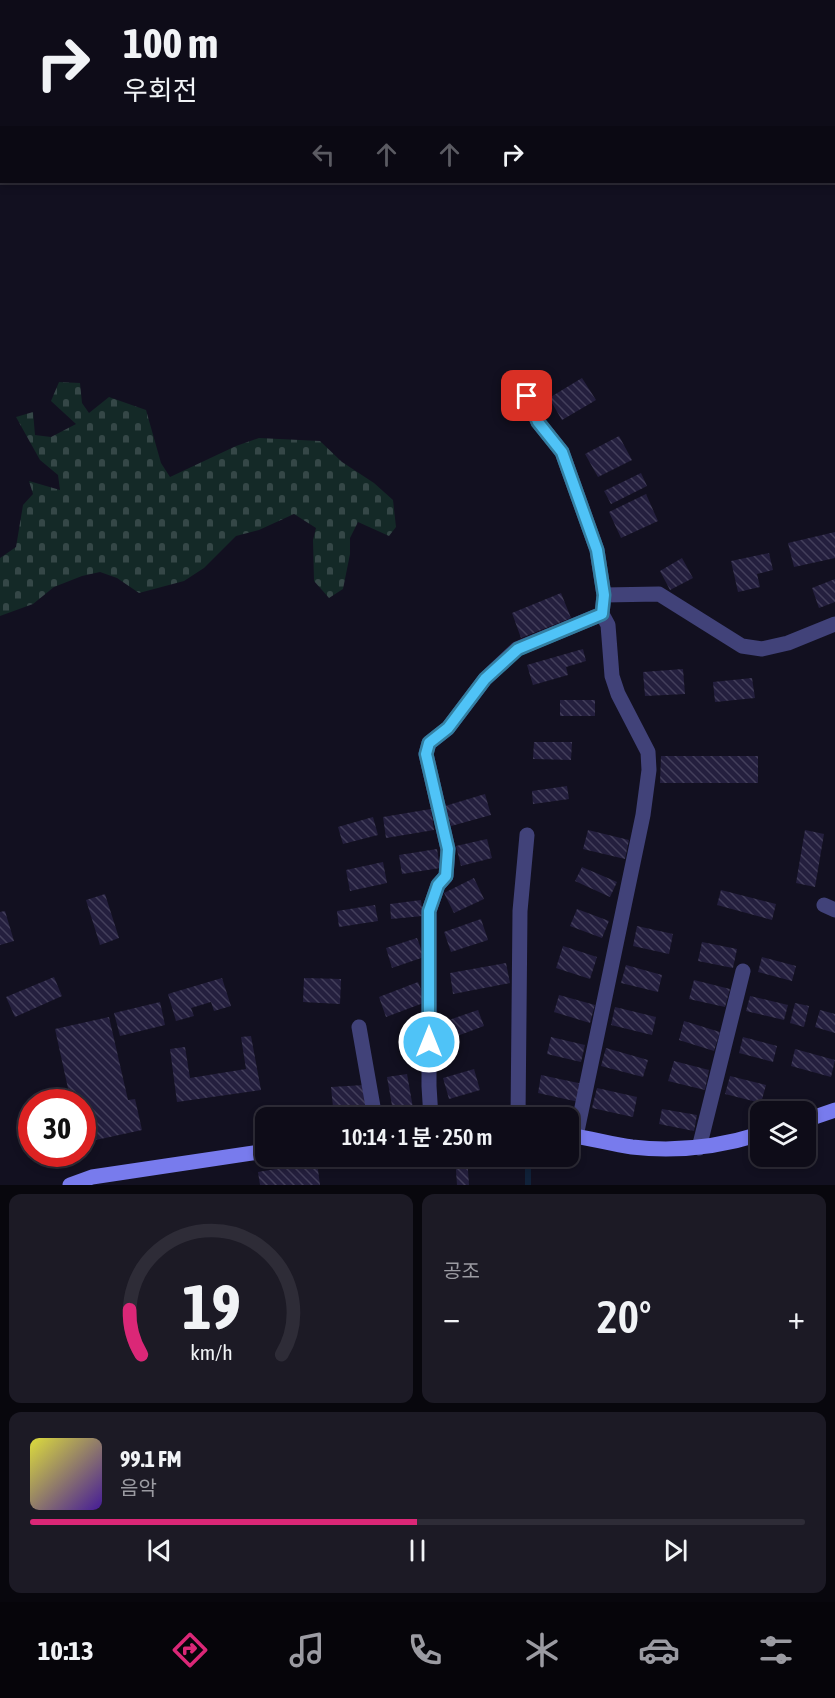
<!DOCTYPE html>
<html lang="ko">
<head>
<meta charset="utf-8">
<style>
	:root { --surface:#0e0c18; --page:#1c1a25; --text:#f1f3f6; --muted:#9b9ba2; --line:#2e2c37; --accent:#db2777 }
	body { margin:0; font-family:"Asap Condensed","Noto Sans KR",sans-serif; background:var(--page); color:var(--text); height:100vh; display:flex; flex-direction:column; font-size:22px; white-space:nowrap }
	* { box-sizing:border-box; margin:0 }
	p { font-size:20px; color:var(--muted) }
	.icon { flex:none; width:33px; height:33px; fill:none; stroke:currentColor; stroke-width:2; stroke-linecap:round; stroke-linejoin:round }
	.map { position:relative; height:1185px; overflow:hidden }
	.panel { display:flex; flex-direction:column; gap:9px; padding:9px; background:#08070d; flex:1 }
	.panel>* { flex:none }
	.top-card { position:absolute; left:0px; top:0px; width:836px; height:183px; box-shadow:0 3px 9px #0003,0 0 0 2px var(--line); background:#0e0c18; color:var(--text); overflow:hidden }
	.tools { position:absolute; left:750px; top:1101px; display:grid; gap:12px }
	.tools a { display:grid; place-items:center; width:66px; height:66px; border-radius:12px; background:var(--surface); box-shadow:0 3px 9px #0003,0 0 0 2px var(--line); font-size:30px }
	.speed { position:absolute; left:18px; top:1089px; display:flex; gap:12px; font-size:30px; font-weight:700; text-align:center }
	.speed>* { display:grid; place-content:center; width:78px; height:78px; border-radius:50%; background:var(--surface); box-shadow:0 3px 9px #0003,0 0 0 2px var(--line); line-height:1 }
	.speed .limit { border:9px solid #d22; background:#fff; color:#111 }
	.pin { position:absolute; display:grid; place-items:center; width:51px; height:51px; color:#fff; margin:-26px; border-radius:12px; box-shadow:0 3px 9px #0006 }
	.me { position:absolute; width:66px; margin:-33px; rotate:0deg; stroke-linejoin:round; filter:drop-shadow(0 0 4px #0008) }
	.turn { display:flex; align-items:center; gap:21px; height:126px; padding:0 24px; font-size:27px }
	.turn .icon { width:78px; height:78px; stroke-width:2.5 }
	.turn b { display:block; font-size:42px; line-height:51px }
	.lanes { display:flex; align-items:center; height:57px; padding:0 24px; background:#0003; justify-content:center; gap:30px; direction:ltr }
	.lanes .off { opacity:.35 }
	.big { font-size:45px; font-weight:600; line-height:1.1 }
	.panel .widget { flex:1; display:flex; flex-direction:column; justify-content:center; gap:9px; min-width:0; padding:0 21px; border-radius:12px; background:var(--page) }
	.panel .dial { align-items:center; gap:0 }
	.dial svg { height:156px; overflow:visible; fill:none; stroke:var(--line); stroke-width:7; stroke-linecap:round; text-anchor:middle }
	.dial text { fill:var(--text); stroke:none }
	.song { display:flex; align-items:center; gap:18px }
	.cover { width:72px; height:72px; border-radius:9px; background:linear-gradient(135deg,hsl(60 70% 55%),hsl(260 70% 35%)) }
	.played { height:6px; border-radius:3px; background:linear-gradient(90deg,var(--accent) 50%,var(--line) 50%) }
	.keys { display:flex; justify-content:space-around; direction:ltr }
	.heat { display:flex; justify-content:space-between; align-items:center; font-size:33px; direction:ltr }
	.panel .tiles { flex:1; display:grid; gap:9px; grid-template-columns:1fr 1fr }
	.widget:last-child { grid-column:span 2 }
	.trip { position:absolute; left:255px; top:1107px; width:324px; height:60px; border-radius:12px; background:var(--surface); box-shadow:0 3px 9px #0003,0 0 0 2px var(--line); font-weight:600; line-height:60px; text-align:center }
	.menu { display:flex; height:96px; justify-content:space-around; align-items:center; background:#06050a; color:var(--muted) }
	.menu .icon { width:42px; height:42px }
	.menu .selected { color:var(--accent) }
	.menu b { font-size:27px; color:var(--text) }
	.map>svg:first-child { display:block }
	.cemetery { fill:url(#cemetery-stones) }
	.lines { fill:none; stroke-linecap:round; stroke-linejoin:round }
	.stream { stroke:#102139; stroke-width:6 }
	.building { fill:url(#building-back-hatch) }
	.street { stroke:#414279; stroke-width:15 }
	.secondary { stroke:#787bed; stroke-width:15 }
	.route-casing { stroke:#337fa1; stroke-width:15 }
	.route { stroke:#4fc3f7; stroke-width:10 }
</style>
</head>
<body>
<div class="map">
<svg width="835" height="1185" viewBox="0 0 835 1185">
	<defs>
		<pattern id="cemetery-stones" width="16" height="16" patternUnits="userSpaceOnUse" patternTransform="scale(1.5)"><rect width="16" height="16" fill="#142927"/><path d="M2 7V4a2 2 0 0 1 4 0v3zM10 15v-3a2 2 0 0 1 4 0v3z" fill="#354747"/></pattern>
		<pattern id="building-back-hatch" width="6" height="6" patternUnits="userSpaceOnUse" patternTransform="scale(1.5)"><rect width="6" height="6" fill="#241f3e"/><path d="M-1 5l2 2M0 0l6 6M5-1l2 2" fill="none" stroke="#433f5b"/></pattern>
	</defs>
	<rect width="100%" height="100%" fill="#121020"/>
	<path class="cemetery" d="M59 382 80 383 82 403 89 413 109 397 146 410 161 463 170 477 236 446 259 438 320 441 342 462 374 483 393 500 396 527 389 536 358 522 350 538V554L343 589 329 598 314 581 313 540 316 528 294 514 259 530 236 536 204 568 184 581 139 593 117 578 100 572 82 576 54 587 33 604 0 616V558L16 547 23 505 33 494 29 481 60 490 58 475 40 460 16 417 33 412 35 435 51 437 76 424 51 401Z"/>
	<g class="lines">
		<path class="stream" d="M528 1185V1156"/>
	</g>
	<path class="building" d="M582 378 596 400 562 420 549 398Z
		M619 436 632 460 598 477 585 454Z
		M641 473 647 486 611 504 604 491Z
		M646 494 658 521 621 538 609 512Z
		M835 532V558L794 567 788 543Z
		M769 553 773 570 757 574 760 587 738 592 731 561Z
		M682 558 693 578 670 590 660 571Z
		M835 579V602L819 608 812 588Z
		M561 593 571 618 521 638 512 613Z
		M583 649 586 661 566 667 568 675 533 685 527 665Z
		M683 669 685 694 645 696 643 672Z
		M752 678 755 698 715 702 713 682Z
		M560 700H595V716H560Z
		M534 742H572L571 760 533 759Z
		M661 756H758V783H660Z
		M567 786 569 799 533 804 532 791Z
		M485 794 491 815 451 826 445 806Z
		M431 809 434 830 386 838 383 817Z
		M373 817 378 835 343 844 338 827Z
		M588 830 629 840 625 859 583 849Z
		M805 830 824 834 815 887 796 883Z
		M487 839 492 858 461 866 456 846Z
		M437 849 440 868 402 874 399 855Z
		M383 862 387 883 350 891 346 870Z
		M582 867 617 882 610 897 575 881Z
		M474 878 484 899 454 913 444 893Z
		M721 890 776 904 772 920 717 905Z
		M105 894 119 938 100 945 86 900Z
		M421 900 423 916 391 919 390 904Z
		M375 905 378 921 339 927 337 911Z
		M577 909 609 921 602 938 570 926Z
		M5 911 14 941 0 945V912Z
		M481 919 488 940 451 952 444 932Z
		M637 926 673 934 669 954 633 946Z
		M417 938 424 957 392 968 386 948Z
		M702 942 737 949 733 968 698 961Z
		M563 946 597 957 590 979 556 968Z
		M762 957 796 966 792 981 758 972Z
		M506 963 510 983 453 994 450 973Z
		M626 965 662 975 658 992 621 983Z
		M54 977 62 996 15 1017 6 997Z
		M222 978 231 1006 214 1011 211 1002 191 1008 194 1016 176 1021 168 994Z
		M304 978 341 979 340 1004 303 1002Z
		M694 980 730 989 725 1007 689 999Z
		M418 982 426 1002 386 1017 379 997Z
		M559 995 595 1005 590 1023 554 1012Z
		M750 996 788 1005 784 1020 746 1011Z
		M160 1002 165 1025 120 1036 114 1013Z
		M795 1003 809 1006 804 1027 790 1023Z
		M615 1007 656 1017 652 1035 611 1025Z
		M478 1010 484 1026 449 1039 443 1022Z
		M820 1010 835 1014V1033L815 1027Z
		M109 1017 128 1100 135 1099 142 1130 82 1143V1102H71L55 1029Z
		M684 1021 720 1032 714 1051 679 1040Z
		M251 1036 261 1090 177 1102 170 1049 185 1047 190 1078 246 1069 241 1037Z
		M551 1037 585 1045 581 1062 547 1054Z
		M743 1037 777 1046 773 1062 739 1053Z
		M606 1048 648 1060 643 1077 601 1066Z
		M795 1049 835 1060 831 1077 791 1066Z
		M674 1061 709 1070 705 1090 668 1081Z
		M474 1069 480 1090 449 1099 443 1078Z
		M407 1074 413 1108 393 1111 387 1077Z
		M541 1075 583 1084 579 1102 538 1093Z
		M730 1076 766 1085 761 1103 725 1094Z
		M364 1085 367 1114 334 1117 331 1087Z
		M597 1088 637 1097 633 1117 592 1108Z
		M662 1109 697 1115 694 1131 659 1124Z
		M393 1156H454V1158L394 1166Z
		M455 1156H467L469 1185H457Z
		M317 1162 320 1185H260L258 1172Z"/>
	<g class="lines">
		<path class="street" d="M527 396 538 422 562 452 597 550 604 595 602 614 608 625 612 676 618 694 648 752 649 770 643 815 576 1136
			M604 595 659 594 742 646 762 649 788 643 835 624
			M824 905 835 910
			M359 1027 375 1118
			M431 1118 429 1086V911L438 885 446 876 448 849 426 754 429 743 448 728 485 679 517 649 602 614
			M518 1118 520 911 527 835
			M699 1148 743 971"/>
		<path class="secondary" d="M806 1120 835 1110
			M568 1135C590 1138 611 1144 632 1147 676 1152 719 1147 760 1134
			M70 1185 92 1177 266 1151"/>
	</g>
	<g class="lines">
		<g class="route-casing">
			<path id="route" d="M429 1042V911L438 885 446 876 448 849 426 754 429 743 448 728 485 679 518 649 602 614 604 595 597 550 562 452 538 422 527 396"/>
		</g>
		<use href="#route" class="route"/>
	</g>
</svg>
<div class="tools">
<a><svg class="icon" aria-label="layers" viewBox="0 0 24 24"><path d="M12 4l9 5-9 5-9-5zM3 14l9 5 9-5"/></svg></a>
</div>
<div class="speed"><div class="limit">30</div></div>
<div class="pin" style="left:527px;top:396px;background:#d93025"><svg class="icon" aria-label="arrive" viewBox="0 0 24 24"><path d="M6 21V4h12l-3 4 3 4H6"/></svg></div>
<svg class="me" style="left:429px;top:1042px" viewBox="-20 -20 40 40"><circle r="17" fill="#4fc3f7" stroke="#fff" stroke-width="3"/><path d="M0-11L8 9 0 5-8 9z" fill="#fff"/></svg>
<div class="trip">10:14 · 1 분 · 250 m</div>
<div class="top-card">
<div class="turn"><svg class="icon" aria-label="right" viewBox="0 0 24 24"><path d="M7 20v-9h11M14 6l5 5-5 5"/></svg><div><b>100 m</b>우회전</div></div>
<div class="lanes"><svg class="icon off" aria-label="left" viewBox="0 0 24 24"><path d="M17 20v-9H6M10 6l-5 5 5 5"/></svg><svg class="icon off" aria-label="ahead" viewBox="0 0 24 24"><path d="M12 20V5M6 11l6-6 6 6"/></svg><svg class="icon off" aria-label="ahead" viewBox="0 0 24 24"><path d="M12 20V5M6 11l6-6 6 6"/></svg><svg class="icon" aria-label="right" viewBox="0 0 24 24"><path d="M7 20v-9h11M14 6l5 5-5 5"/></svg></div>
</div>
</div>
<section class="panel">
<div class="tiles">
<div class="widget dial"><svg viewBox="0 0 100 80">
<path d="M14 69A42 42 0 1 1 86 69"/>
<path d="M14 69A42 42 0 0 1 8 46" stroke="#db2777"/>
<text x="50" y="56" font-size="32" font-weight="700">19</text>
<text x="50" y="72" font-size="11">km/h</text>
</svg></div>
<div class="widget"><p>공조</p>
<div class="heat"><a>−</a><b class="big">20°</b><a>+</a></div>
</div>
<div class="widget">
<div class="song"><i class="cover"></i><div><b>99.1 FM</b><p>음악</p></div></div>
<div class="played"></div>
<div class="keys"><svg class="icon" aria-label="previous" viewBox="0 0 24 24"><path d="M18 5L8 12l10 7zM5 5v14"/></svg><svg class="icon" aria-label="pause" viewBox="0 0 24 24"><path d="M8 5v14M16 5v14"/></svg><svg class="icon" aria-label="next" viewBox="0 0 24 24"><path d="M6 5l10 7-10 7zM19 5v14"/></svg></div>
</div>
</div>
</section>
<nav class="menu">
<b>10:13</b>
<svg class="icon selected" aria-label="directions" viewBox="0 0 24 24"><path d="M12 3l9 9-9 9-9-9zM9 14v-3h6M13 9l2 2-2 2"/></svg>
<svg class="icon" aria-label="music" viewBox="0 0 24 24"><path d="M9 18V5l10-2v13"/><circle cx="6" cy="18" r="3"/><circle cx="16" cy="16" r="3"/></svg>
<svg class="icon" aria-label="phone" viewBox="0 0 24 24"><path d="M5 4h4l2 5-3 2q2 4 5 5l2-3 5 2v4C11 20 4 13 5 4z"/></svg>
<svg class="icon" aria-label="climate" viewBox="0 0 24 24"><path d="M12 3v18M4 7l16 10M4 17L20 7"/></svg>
<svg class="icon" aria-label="car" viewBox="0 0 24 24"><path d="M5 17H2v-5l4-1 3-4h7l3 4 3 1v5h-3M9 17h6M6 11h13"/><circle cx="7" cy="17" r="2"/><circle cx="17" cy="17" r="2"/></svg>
<svg class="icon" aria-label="filters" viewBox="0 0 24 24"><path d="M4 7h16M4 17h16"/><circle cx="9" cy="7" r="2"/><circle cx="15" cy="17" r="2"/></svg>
</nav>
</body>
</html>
